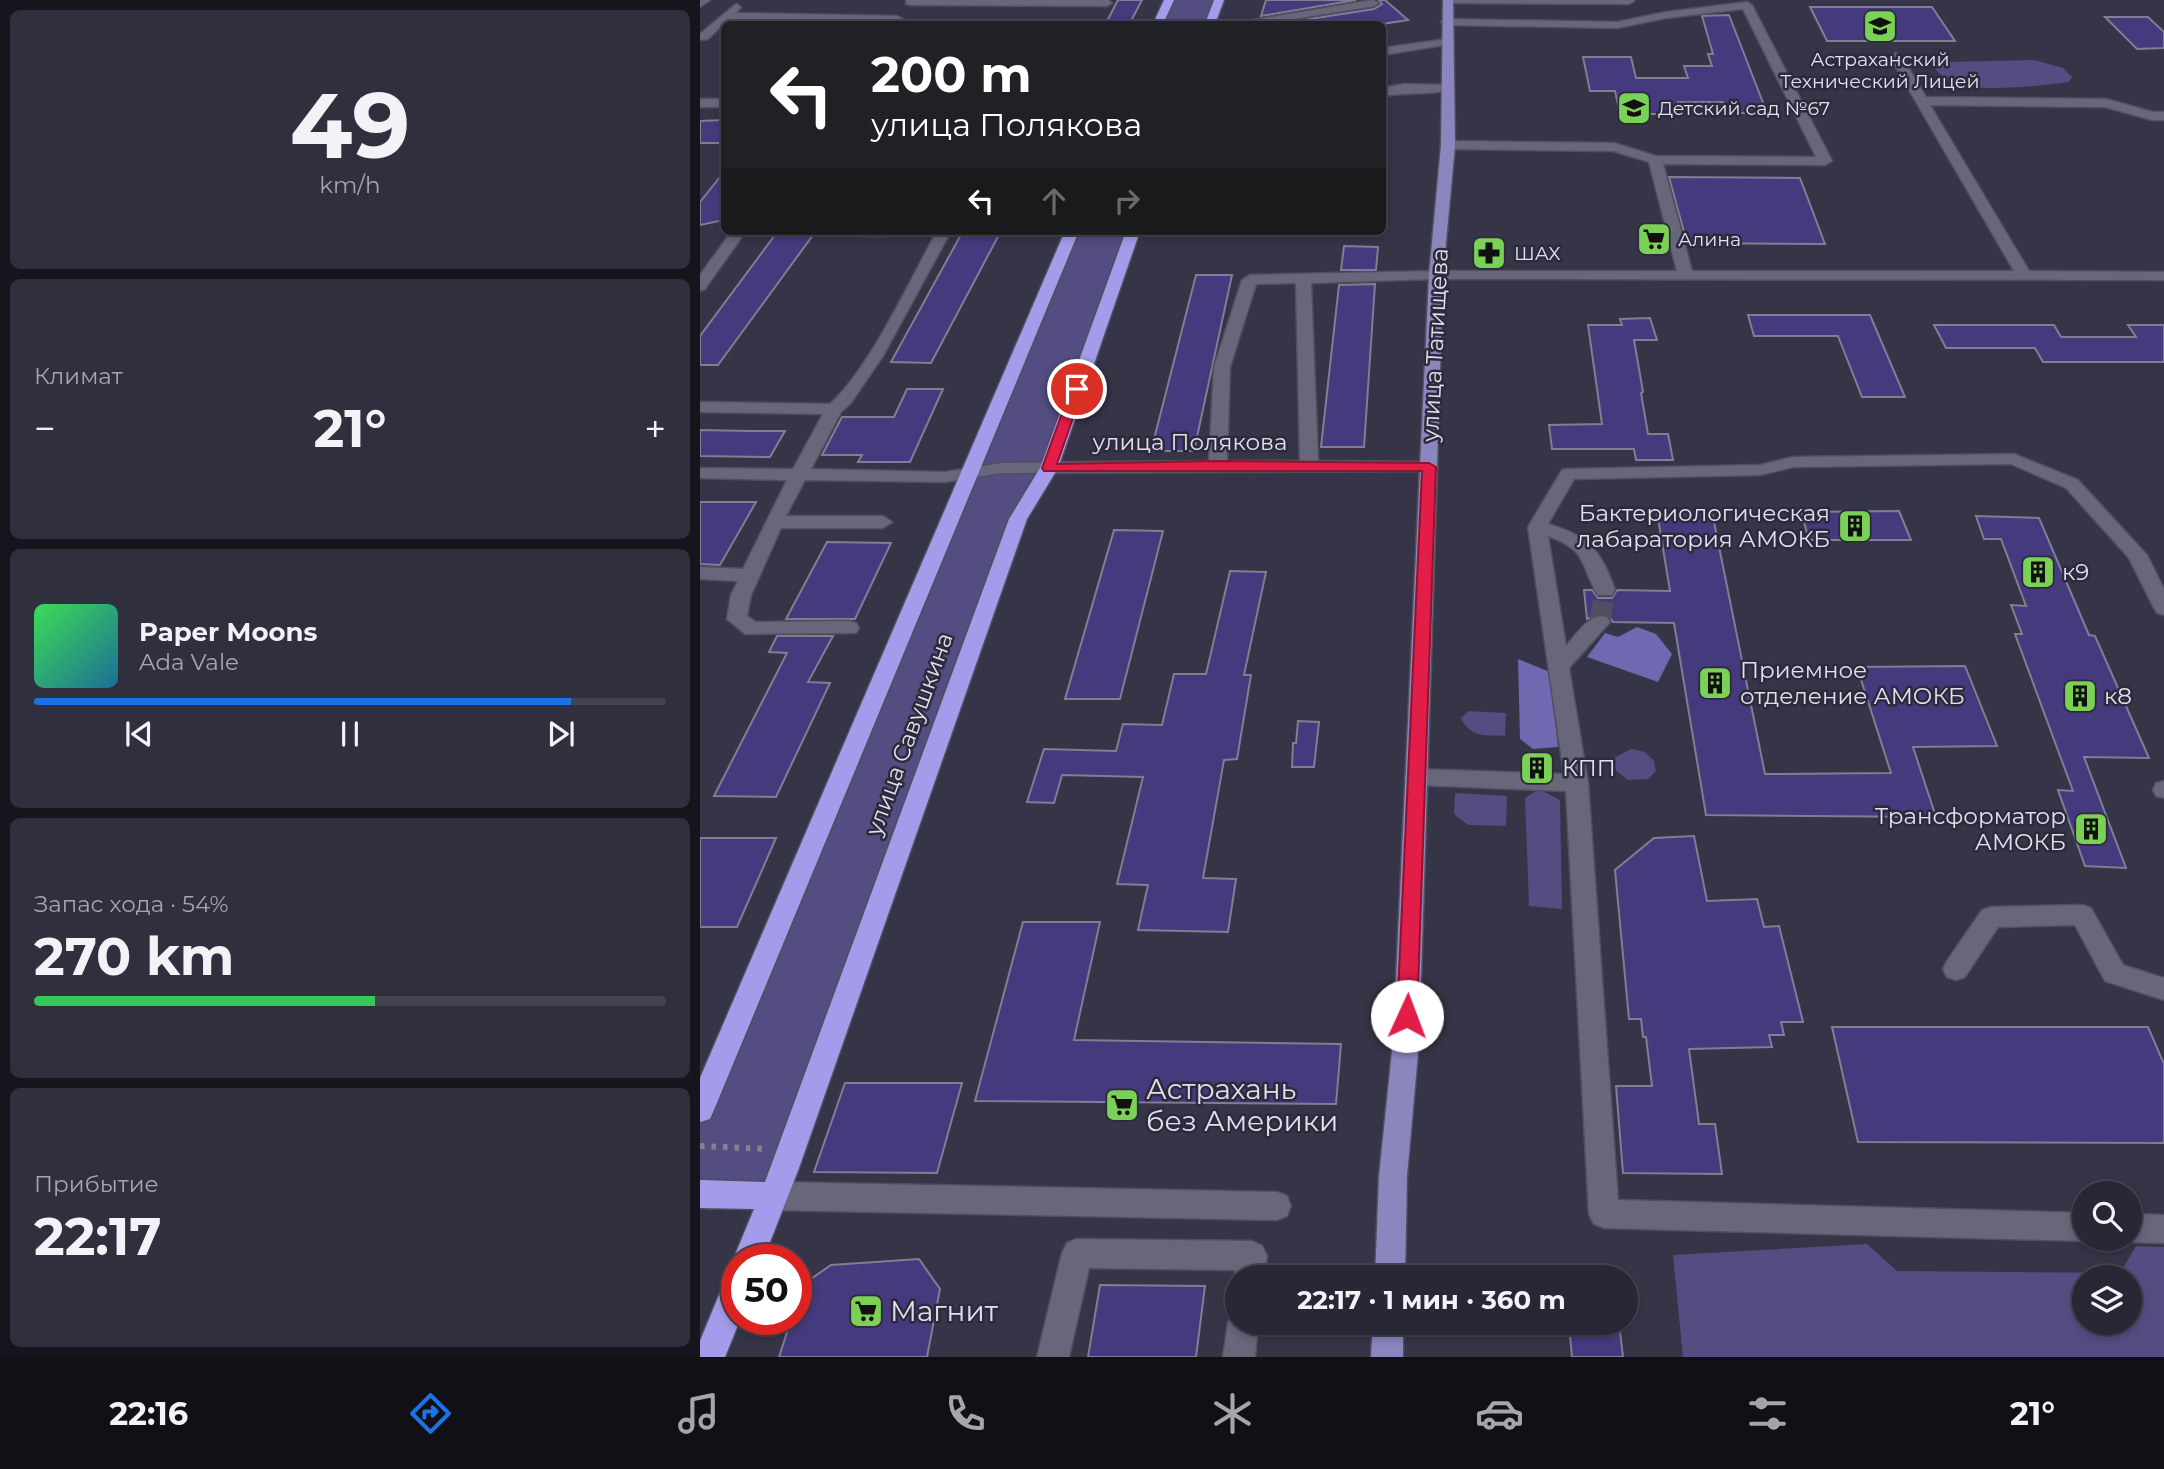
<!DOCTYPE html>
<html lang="ru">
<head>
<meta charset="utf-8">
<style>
	:root { --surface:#282735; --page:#302f3d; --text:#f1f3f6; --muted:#a5a5ad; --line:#444450; --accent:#1a73e8 }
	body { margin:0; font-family:Montserrat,sans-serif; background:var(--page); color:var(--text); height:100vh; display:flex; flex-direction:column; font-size:26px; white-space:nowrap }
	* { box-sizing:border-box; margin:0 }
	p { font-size:23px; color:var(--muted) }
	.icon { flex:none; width:38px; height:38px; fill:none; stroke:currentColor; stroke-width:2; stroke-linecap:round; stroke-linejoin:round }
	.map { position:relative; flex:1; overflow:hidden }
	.panel { display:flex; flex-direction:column; gap:10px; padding:10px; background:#16151d; width:700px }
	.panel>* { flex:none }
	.top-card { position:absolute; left:21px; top:21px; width:665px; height:214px; border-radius:10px; box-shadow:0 4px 10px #0003,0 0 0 2px var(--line); background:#202124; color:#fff; overflow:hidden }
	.fabs { position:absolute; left:1372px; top:1181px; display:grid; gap:14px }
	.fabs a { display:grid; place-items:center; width:70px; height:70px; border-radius:50%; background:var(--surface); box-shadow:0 4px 10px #0003,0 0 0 2px var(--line); font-size:35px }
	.speed { position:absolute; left:21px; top:1244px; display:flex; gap:14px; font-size:35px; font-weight:700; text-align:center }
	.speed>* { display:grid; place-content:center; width:91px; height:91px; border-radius:50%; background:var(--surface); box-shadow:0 4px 10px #0003,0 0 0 2px var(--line); line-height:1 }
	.speed .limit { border:10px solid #d22; background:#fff; color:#111 }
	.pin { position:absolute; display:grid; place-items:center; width:60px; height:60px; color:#fff; margin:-30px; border:4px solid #fff; border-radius:50%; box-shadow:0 2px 7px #0007 }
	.me { position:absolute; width:77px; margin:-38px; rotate:2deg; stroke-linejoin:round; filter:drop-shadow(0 0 5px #0008) }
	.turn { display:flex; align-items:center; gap:24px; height:147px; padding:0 35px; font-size:32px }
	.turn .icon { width:91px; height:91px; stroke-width:2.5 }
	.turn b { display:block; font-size:49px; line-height:60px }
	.lanes { display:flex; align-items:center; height:66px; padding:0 35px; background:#0003; justify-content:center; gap:35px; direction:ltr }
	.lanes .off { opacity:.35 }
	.big { font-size:52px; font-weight:700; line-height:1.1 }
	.panel .tile { flex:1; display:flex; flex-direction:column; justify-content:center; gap:10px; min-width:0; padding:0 24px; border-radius:10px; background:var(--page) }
	.panel .dial { align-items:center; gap:0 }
	.dial b { font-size:91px; line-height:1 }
	.song { display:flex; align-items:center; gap:21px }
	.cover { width:84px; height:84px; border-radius:10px; background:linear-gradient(135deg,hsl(130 70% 55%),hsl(200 70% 35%)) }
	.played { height:7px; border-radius:4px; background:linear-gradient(90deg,var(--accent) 85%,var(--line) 85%) }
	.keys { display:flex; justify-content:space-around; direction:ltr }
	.heat { display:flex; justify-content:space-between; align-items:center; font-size:38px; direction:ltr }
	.charge { height:10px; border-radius:5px; background:linear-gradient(90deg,#34c759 54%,var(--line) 0) }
	.trip { position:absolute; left:525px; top:1265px; width:413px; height:70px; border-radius:35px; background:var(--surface); box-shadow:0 4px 10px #0003,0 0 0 2px var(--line); font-weight:700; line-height:70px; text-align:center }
	.menu { display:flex; height:112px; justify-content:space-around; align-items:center; background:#101015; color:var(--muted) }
	.menu .icon { width:49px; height:49px }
	.menu .selected { color:var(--accent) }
	.menu b { font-size:32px; color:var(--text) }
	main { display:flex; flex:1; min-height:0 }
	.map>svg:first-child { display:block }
	.green { fill:#534d82; fill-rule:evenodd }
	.forest { fill:#7068b0 }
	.building { fill:#453a7e; stroke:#7f7e93; stroke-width:2 }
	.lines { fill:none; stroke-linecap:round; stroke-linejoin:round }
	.minor-tunnel { stroke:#504e60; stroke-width:21; stroke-dasharray:21 10; stroke-linecap:butt }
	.minor-casing { stroke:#504f5e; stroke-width:3 }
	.major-casing { stroke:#504f5e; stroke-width:3 }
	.highway-casing { stroke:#504f5e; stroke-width:3 }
	.path { stroke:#838291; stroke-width:6; stroke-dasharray:4.5 7; stroke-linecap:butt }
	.minor { fill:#67667a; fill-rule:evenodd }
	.major { fill:#8b86be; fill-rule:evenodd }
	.highway { fill:#a39ceb; fill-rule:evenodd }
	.route { fill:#e11d48; stroke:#92132f; stroke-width:2 }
	.labels { text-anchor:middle; stroke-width:5; stroke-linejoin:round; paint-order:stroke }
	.far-poi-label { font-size:19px; fill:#e0e0ec; stroke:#2c2a3c; text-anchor:start }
	.street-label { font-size:23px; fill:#e0e0ec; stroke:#2c2a3c }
	.poi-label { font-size:23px; fill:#e0e0ec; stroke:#2c2a3c; text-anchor:start }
	.near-poi-label { font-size:28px; fill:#e0e0ec; stroke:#2c2a3c; text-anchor:start }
</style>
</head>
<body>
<main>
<section class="panel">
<div class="tile dial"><b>49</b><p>km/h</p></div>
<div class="tile"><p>Климат</p>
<div class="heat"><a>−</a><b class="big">21°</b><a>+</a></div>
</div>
<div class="tile">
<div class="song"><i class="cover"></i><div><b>Paper Moons</b><p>Ada Vale</p></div></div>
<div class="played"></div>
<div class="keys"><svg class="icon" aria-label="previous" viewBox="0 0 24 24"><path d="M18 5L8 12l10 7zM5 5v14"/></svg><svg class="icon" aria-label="pause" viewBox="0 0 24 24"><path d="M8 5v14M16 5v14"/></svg><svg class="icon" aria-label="next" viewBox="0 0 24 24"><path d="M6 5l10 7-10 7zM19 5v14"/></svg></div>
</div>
<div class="tile"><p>Запас хода · 54%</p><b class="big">270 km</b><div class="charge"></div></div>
<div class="tile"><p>Прибытие</p><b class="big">22:17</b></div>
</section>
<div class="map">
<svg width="1464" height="1357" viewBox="0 0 1464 1357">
	<rect width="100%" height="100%" fill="#363447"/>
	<path class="green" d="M469 0H519L510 24H458Z
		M1334 60 1363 68 1372 77 1369 82C1341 86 1284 92 1257 84 1248 81 1241 76 1235 69L1247 62Z
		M372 231H433L349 468 318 519 74 1196 0 1194V1110Z
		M769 711 806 713 805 736C786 735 770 738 761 718Z
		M931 749 945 752 954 761 956 771 948 779 928 780 914 769V758Z
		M839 789 860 800 862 909 829 906 825 798Z
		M755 793 807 796 806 826 768 825 754 814Z
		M1167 1244 1197 1271 1420 1273 1436 1246 1464 1247V1357H983L973 1255ZM1384 1278H1430V1323H1384Z"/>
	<path class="forest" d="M937 627 956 634 972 654 958 682 887 657 905 633 918 637Z
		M818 659 850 672 858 747 833 749 820 739Z"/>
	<path class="building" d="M418 0H442L431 21H407Z
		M566 0H656L561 16Z
		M679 0H685L708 20 682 24H577L674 9 682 4Z
		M1110 7H1232L1255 41H1127Z
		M1029 15 1067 113H1027L1023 102H978L981 114H920L915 91H890L883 57H931L936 78H988L984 66H1012L1008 54H1013L1002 16Z
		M1405 17H1448L1464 32V48L1437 49Z
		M24 120V143H0V121Z
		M24 172V220L0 225V202Z
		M969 177 1100 178 1125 244 987 243Z
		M78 231H116L18 365H0V336Z
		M263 231H301L231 363 191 362Z
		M644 246 678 247 676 270H641Z
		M496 275H532L494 451H451Z
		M675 284 664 447H621L639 285Z
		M1048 315H1170L1205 397H1162L1138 336H1054Z
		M950 318 957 340H934L943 392 941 393 948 434H968L973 460H936L934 449H852L849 425 902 424 888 325H922L920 319Z
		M1234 325H1354L1361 337H1436L1428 325H1464V362H1343L1335 348H1246Z
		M207 389H243L210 462H158L162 455H122L142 417H194Z
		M0 430 49 431H85L70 457 0 456Z
		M0 502H56L20 565 0 564Z
		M1199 511 1211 540H1109L1101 512Z
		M957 512H1012L1065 774 1191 773 1157 667 1265 666 1297 746 1213 747 1236 817 1006 815 974 623 913 622 909 616 901 614 887 619 884 590H892L898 598H912L917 590 970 591Z
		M1276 516 1339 518 1389 635 1395 636 1449 758 1384 757 1426 868 1385 866 1358 790 1373 791 1315 634H1322L1311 605 1326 606 1301 539H1284Z
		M414 530 463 531 420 699H365Z
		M127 542 191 543 155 619H86Z
		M530 571 566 572 544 675H551L537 759 524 760 503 878 536 879 528 932 438 930 448 885 417 884 443 777 362 775 354 803 327 802 344 749 416 751 423 724 462 725 474 674H506Z
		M77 636H133L108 682 130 683 76 797 14 796 87 653 69 652Z
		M598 721 619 722 614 767H592L593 743H596Z
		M994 836 1007 901 1057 899 1064 927 1079 926 1103 1022H1081L1084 1035H1069L1072 1047 989 1049 999 1124H1015L1022 1174 923 1173 916 1086H952L946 1037H943L941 1019H929L915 870 954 838Z
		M0 838H76L37 927H0Z
		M323 922H400L374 1040 641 1044 636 1104 275 1101Z
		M1132 1027H1448L1464 1064V1143L1158 1142Z
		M145 1083H262L237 1173 114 1172Z
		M219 1259 240 1289 227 1357H79L91 1320H96V1303L102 1285 131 1265Z
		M400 1285 505 1286 496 1357H388Z
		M919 1323 923 1357H872L869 1325Z"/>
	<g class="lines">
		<path class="minor-tunnel" d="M900 622 905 590"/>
		<g class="minor-casing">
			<path id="minor" d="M0 0H10L0 7Z
				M206 0H408L412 3 407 6 210 5 206 4Z
				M672 0 679 3 674 6 564 24H541L547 21Z
				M743 0H934V1L929 4 748 3Z
				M1047 2 1052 5 1132 161 1125 165 963 164 992 271H1314L1190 57 1196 53 1202 57 1226 97 1406 99 1453 112H1464V120H1452L1405 107 1230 105 1329 271 1464 272V280L736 279 611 283 618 461 729 462 735 463 738 467 735 471 302 473 245 482 105 480 86 516H183L192 522 183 528H81L51 595 47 616 56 622 149 621 156 623 159 628 156 633 45 634 27 619 31 595 38 581 0 579V567L43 569 87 480 0 478V468L93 469 123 414 0 412V402L130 404C170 368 210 280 237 231H251L183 356 151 403 141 412 111 469 245 472 302 463 509 461 514 367 542 280 550 275 736 271H977L949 162 913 151 748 149 741 145 748 141 914 143 956 156 1116 157 1043 9 966 18 917 28 747 25 741 22 747 19 917 22 966 12ZM596 283 600 461H527L530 367 556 284Z
				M36 4 41 7 36 13 197 16 203 19 197 22 29 19 8 39 0 40V34Z
				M747 39 751 40V44L682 55V48Z
				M704 84 746 85 752 89C745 94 697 93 682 96V88Z
				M0 99H24V107H0Z
				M32 231H46L5 289 0 291V275Z
				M144 231H205C197 238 152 238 144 231Z
				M1314 454 1378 480 1447 555 1464 589V615L1457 613 1454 608 1429 558 1366 488 1311 464 1093 467 1060 475 874 479 848 524C889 536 901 550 915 590L912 595H898C879 564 889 551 848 536L866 646C877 634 890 612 907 617L910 622 869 668 888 783 918 1200 1384 1213V1239H1389L1384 1241 904 1228 894 1224 889 1214 866 791 716 785 708 783 705 777 708 771 716 769 864 774 828 527 862 470 868 469 1060 465 1093 457Z
				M1464 781V798L1456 796 1453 790 1456 783Z
				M1382 905 1391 908 1423 965 1464 978V1000L1405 981 1375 925 1298 927 1265 977 1256 980 1247 977 1243 969 1247 961 1282 910 1291 907Z
				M74 1182 577 1192 587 1196 591 1206 587 1216 577 1220 74 1210 64 1206 60 1196 64 1186Z
				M1430 1214 1464 1215V1243L1430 1242 1422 1239H1430Z
				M377 1239 552 1241 562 1246 567 1256 564 1278H537V1286L534 1278 535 1270 389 1268 369 1357H337L362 1253 367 1243Z
				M537 1310V1323H558L555 1357H523L528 1323 532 1312Z"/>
		</g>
		<g class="major-casing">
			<path id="major" d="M743 0H753L755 145 743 275 719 1042 707 1176 705 1278H675L679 1176 693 1042 729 275 741 145Z
				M673 1323H703V1357H671Z"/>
		</g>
		<g class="highway-casing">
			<path id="highway" d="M464 0H474L463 24H453Z
				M514 0H524L515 24H505Z
				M365 231H379L14 1110 10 1119 0 1122V1078Z
				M426 231H440L358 468 327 519 99 1168 63 1260H37V1269L33 1260 54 1209 0 1208V1180L65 1182 309 519 340 468Z
				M37 1274V1320H40L25 1357H0V1341L26 1278Z"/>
		</g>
		<path class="path" d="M0 1146 66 1149"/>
		<use href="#minor" class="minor"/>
		<use href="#major" class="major"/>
		<use href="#highway" class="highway"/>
	</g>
	<path class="route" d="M377 385 383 389 357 464 518 461 729 463 736 467 717 1016 714 1022 707 1024 700 1022 697 1016 722 471H344L342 468 371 389Z"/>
	<defs>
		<g id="school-square" transform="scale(1.75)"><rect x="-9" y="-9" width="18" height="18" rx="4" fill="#7bd155" stroke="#2c2a3c"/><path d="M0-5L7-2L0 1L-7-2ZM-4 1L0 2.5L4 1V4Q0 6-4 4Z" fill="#111"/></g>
		<g id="supermarket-square" transform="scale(1.75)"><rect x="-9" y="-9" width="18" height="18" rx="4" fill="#7bd155" stroke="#2c2a3c"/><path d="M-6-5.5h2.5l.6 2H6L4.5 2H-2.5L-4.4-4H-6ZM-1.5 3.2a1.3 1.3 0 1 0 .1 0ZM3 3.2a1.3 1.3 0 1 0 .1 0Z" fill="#111"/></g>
		<g id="pharmacy-square" transform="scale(1.75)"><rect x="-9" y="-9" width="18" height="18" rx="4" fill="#7bd155" stroke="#2c2a3c"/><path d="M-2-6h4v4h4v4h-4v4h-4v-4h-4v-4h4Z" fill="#111"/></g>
		<g id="building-square" transform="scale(1.75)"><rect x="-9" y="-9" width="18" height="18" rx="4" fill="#7bd155" stroke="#2c2a3c"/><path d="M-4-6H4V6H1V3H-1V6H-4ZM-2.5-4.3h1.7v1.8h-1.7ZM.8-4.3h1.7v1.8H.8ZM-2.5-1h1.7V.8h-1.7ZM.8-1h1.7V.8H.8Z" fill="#111"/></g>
	</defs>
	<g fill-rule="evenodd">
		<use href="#school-square" x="1180" y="26"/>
		<use href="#school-square" x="934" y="108"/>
		<use href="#supermarket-square" x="954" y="239"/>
		<use href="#pharmacy-square" x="789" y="253"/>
		<use href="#building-square" x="1155" y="526"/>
		<use href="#building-square" x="1338" y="572"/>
		<use href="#building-square" x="1015" y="683"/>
		<use href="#building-square" x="1380" y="696"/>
		<use href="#building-square" x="837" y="768"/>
		<use href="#building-square" x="1391" y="829"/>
		<use href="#supermarket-square" x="422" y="1105"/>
		<use href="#supermarket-square" x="166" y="1311"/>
	</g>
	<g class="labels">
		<g class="far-poi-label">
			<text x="1180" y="66" text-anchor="middle">Астраханский<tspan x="1180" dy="22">Технический Лицей</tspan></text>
			<text x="958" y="115">Детский сад №67</text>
			<text x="978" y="246">Алина</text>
			<text x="814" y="260">ШАХ</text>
		</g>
		<g class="street-label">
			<text transform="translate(735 345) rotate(-87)" y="8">улица Татищева</text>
			<text x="490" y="450">улица Полякова</text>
			<text transform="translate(209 734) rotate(-70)" y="8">улица Савушкина</text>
		</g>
		<g class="poi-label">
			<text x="1130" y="521" text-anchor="end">Бактериологическая<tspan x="1130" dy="26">лабаратория АМОКБ</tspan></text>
			<text x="1362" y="580">к9</text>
			<text x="1040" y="678">Приемное<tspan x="1040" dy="26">отделение АМОКБ</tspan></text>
			<text x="1404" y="704">к8</text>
			<text x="862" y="776">КПП</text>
			<text x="1366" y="824" text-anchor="end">Трансформатор<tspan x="1366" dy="26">АМОКБ</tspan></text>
		</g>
		<g class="near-poi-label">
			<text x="446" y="1099">Астрахань<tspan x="446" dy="32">без Америки</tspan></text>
			<text x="190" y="1321">Магнит</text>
		</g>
	</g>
</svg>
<div class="fabs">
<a><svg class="icon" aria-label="search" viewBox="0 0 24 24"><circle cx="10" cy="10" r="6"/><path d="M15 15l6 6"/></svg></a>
<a><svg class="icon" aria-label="layers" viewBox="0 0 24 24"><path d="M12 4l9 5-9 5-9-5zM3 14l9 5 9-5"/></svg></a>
</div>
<div class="speed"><div class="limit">50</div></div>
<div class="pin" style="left:377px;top:389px;background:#d93025"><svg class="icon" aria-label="arrive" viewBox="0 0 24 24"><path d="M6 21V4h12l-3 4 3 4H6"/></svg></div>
<svg class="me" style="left:707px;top:1016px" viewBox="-20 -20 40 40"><circle r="19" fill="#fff"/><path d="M0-13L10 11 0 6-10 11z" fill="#e11d48"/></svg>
<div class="trip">22:17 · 1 мин · 360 m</div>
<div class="top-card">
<div class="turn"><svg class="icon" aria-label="left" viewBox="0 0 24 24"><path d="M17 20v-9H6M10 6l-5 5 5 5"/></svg><div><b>200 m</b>улица Полякова</div></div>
<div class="lanes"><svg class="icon" aria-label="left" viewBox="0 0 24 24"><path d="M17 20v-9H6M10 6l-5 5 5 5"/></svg><svg class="icon off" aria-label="ahead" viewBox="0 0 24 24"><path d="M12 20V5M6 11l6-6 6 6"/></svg><svg class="icon off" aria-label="right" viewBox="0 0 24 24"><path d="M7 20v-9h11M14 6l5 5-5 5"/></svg></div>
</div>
</div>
</main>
<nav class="menu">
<b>22:16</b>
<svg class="icon selected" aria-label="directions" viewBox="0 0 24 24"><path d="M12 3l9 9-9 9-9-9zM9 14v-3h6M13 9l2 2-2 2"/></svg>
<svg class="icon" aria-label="music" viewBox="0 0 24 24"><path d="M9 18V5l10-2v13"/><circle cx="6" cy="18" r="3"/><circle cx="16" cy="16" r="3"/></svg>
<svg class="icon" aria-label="phone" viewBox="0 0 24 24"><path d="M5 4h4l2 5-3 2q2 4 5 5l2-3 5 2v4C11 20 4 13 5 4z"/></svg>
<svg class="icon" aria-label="climate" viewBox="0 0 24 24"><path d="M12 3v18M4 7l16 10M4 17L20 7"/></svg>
<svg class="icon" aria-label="car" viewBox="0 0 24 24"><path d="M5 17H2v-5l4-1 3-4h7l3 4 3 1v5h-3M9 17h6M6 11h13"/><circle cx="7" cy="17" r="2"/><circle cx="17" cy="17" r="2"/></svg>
<svg class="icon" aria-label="filters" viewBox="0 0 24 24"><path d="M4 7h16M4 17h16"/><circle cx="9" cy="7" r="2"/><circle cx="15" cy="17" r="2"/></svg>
<b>21°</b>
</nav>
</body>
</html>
